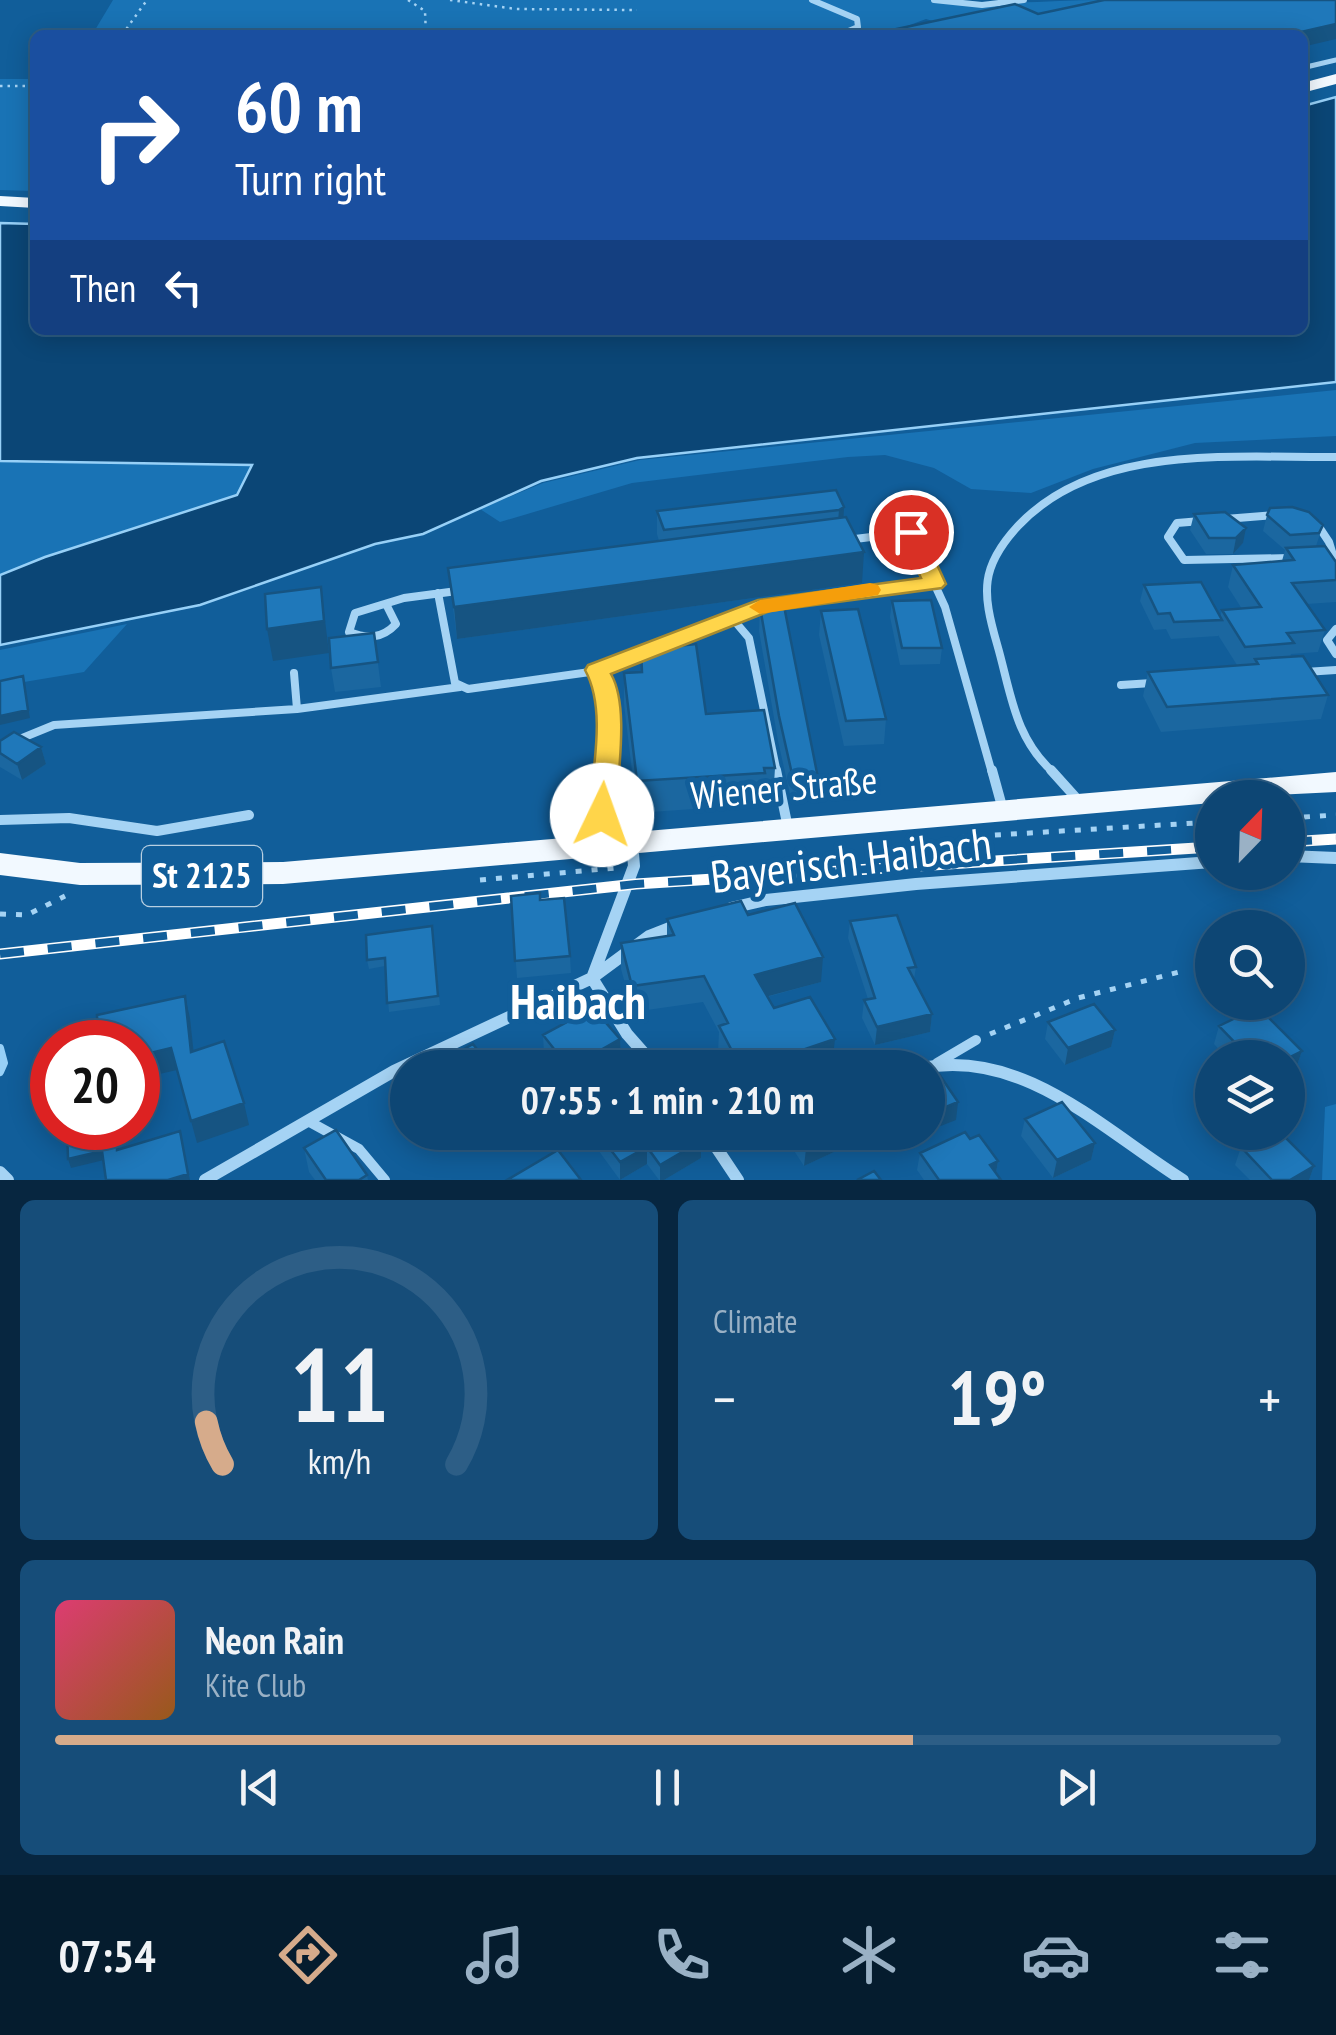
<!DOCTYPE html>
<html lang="en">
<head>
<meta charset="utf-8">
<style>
	:root { --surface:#0d4674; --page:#164d79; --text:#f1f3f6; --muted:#9ab1c5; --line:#2d5e86; --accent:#d6ab8b }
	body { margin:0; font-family:"PT Sans Narrow",sans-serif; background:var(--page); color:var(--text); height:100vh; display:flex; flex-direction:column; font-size:38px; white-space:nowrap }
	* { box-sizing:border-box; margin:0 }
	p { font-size:32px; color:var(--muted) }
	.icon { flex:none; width:55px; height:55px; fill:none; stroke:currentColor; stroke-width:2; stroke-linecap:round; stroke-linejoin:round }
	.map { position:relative; height:1180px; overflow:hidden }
	.panel { display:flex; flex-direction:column; gap:20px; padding:20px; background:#072640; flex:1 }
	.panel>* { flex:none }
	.hud { position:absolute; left:30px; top:30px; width:1278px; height:305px; border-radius:15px; box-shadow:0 5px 25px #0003,0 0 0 2px var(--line); background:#1a4fa0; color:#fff; overflow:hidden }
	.needle { width:65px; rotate:23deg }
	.controls { position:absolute; left:1195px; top:780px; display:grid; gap:20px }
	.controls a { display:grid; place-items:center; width:110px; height:110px; border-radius:50%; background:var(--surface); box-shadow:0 5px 25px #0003,0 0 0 2px var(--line); font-size:50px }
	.speed { position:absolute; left:30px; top:1020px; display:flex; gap:20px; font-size:50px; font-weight:700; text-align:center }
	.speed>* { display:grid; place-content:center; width:130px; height:130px; border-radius:50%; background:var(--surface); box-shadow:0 5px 25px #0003,0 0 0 2px var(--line); line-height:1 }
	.speed .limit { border:15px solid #d22; background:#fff; color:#111 }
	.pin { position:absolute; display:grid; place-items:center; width:85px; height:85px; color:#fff; margin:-42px; border:5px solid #fff; border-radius:50%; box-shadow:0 2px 10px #0007 }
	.me { position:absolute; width:110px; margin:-55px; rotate:3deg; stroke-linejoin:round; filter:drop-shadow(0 0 8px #0008) }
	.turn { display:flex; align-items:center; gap:35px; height:210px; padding:0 40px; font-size:45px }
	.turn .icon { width:130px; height:130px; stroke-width:2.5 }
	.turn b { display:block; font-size:70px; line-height:85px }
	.then { display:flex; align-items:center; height:95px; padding:0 40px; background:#0003; gap:20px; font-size:38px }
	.big { font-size:75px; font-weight:700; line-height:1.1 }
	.panel .card { flex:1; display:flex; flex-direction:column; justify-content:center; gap:15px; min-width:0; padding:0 35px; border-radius:15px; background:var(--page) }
	.panel .dial { align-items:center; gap:0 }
	.dial svg { height:260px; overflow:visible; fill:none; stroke:var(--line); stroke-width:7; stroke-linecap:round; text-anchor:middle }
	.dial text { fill:var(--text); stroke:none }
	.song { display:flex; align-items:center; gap:30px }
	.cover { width:120px; height:120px; border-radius:15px; background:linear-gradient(135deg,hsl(340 70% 55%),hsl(30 70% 35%)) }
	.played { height:10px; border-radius:5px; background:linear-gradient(90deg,var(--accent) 70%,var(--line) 70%) }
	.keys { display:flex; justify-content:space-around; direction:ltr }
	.heat { display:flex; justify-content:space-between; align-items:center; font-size:55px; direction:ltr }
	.panel .tiles { flex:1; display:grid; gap:20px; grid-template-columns:1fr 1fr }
	.card:last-child { grid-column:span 2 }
	.trip { position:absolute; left:390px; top:1050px; width:555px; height:100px; border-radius:50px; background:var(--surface); box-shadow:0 5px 25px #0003,0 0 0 2px var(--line); font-weight:700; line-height:100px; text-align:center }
	.tabs { display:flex; height:160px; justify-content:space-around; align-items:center; background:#051c2e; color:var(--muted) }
	.tabs .icon { width:70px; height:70px }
	.tabs .on { color:var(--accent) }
	.tabs b { font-size:45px; color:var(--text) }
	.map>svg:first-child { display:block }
	.green { fill:#1973b5 }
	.water { fill:#0b4676; stroke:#97d0f7; stroke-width:2.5 }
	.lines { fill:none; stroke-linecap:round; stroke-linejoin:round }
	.stream { stroke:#97d0f7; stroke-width:8 }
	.path-far1 { stroke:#a5d3f4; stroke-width:2.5; stroke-dasharray:2.5 5; stroke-linecap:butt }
	.path { stroke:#a5d3f4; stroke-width:5; stroke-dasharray:6 10; stroke-linecap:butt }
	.service-far2 { stroke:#a5d3f4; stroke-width:5 }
	.service-far1 { stroke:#a5d3f4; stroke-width:8 }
	.service { stroke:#a5d3f4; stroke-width:10 }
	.minor-far1 { stroke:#a5d3f4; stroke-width:6 }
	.minor { stroke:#a5d3f4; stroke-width:12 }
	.primary { fill:#f2f9ff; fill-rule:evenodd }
	.rail-casing { stroke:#fff; stroke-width:11 }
	.rail { stroke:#115e9a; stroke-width:8; stroke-dasharray:24; stroke-linecap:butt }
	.wall { fill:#1b67a0 }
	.shaded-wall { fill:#165482 }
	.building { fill:#1f78ba; stroke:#165482; stroke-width:2.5 }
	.route { fill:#ffd54a; stroke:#a68a30; stroke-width:2.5 }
	.slow { fill:#f59e0b }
	.labels { text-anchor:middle; stroke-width:10; stroke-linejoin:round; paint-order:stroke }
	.shield { fill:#115e9a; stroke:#b8cfe1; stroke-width:2.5 }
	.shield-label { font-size:35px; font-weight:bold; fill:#fff }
	.street-label { font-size:38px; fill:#fff; stroke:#115e9a }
	.near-street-label { font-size:45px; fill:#fff; stroke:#115e9a }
	.near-neighbourhood-label { font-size:48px; font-weight:bold; fill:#fff; stroke:#115e9a }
</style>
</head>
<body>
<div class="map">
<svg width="1336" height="1180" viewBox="0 0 1336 1180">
	<rect width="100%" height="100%" fill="#115e9a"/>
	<path class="green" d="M113 0H954C1003 6 1052 0 1102 0L1021 19 943 24 926 19 883 35H92Z
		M0 79H35V191L0 190Z
		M1336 390V436L1195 443 1093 469 1031 493 971 489 934 468 885 455 848 457 632 483 500 522 480 509 543 483 640 460Z
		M0 461 253 465 237 495 45 557 0 575Z
		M127 624 84 672 0 686V650Z
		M1336 1104V1180H1322L1325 1107Z"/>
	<path class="water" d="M1336 97V382L637 458 541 481 423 534 375 544 200 605 0 645V575L45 557 237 495 252 465 0 461V223L35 224V330H1302L1303 106Z"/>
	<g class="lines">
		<path class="stream" d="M0 1048 4 1063 0 1072"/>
		<path class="path-far1" d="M408 0 425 11 426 35
			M450 0 516 9 637 10
			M122 35 147 0
			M0 86H35"/>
		<path class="path" d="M1288 818 1336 815
			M963 837 1212 822
			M480 880 615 868
			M0 914 27 915 65 896
			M990 1034 1078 998 1179 972"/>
		<path class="service-far2" d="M1302 68 1336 60"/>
		<path class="service-far1" d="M1225 519 1276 515
			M1201 521 1177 523 1168 537 1184 560 1290 558
			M1317 524 1329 542 1336 565
			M847 540 911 532 934 583
			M438 593 455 683 468 689 597 671 766 604 934 583 945 607 992 773
			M386 604 396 624C382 639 367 639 349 632L355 613 404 598 457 591
			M732 618 749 638 777 773
			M1336 629 1327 640 1336 654
			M597 671C614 702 607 739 606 773
			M1305 672 1336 670
			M294 673 297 709
			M1121 685 1152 683
			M0 747 54 725 297 709 460 687
			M1054 773C1014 738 1011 692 997 644 982 592 980 567 1018 526 1096 443 1232 458 1336 457"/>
		<path class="service" d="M776 770 788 828
			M992 770 1003 810
			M1051 770 1078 800
			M0 820 69 818 157 831 249 815
			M603 844 606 770
			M937 1063 976 1040
			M308 1121 359 1149 385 1180"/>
		<path class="minor-far1" d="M812 0 857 19 858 27 839 35
			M934 0 982 5 1024 0"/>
		<path class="minor" d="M632 842 634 866 592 978 627 1034 657 1068
			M1288 856 1336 858
			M731 908 766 900 916 884 1212 862
			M922 1068C1023 1048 1103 1130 1183 1180
			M706 1132 738 1180
			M0 1172 8 1180
			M205 1180 394 1071 592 978 649 936 677 925"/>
		<path class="primary" d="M1336 74V84L1302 93V83Z
			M0 196 35 198V208L0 206Z
			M1336 772V792L1212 798V803L283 884 80 885 0 875V853L80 863 283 862Z"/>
		<g class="rail-casing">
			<path id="rail" d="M1288 842 1336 839
				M0 954 636 884 1212 847"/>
		</g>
		<use href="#rail" class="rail"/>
	</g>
	<path class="wall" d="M836 490 862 583 457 639 448 568 659 541 657 534V511Z
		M1225 512 1243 543 1233 554H1206L1190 530 1194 514Z
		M1267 515 1323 525 1316 546 1336 562V602L1307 604 1325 630 1318 652 1291 654 1290 657 1328 695 1321 719 1161 732 1143 696 1148 672 1237 665 1218 635V636L1171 639 1166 629 1154 630 1140 601 1144 585 1220 617 1222 610 1242 609 1228 587 1233 565 1282 561 1285 550 1263 531Z
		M892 601 942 648 940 664 900 665 890 617Z
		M760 607 817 773 815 798 791 799 778 741 759 631Z
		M821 611 886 719 884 744 844 746 819 635Z
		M374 633 381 687 335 692 331 668Z
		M641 650 706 714 775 768 773 800H764V804L637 813 624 704V673L641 672Z
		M0 741 41 747 46 764 22 780 0 767Z
		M511 896 570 956 571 973 517 978Z
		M748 915 821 982 767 997 774 1008 832 1065 825 1068H727L718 1052 719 1032 703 1002 633 1012 621 969V943L667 936V919Z
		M850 921 916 967 914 979 932 1014 930 1032 875 1045 862 1018 864 1000 868 999 848 938Z
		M432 926 440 1005 389 1012 385 966 369 969 367 960Z
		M1048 1022 1115 1030 1111 1047 1065 1065 1045 1039Z
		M1219 1026 1302 1051 1296 1068 1288 1058H1227L1214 1044Z
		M543 1035 620 1039 621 1056 602 1068H556L544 1053Z
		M1025 1119 1095 1143 1091 1160 1053 1178 1021 1136Z
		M592 1132H656L701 1158 664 1180H659L647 1164 620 1180 593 1143Z
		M788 1132H851L849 1145 804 1166 787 1140Z
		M970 1139 998 1161 996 1174 1001 1180H924L917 1170 920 1153Z
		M1241 1147 1314 1166 1309 1180H1250L1235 1165Z
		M304 1148 367 1175 368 1180H315L309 1172Z"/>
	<path class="shaded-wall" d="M1336 24V39L1302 47V35H1288Z
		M844 507 843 531 837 533 839 510Z
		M1246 528 1243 543 1233 554 1236 538Z
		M864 552 862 583 457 639 454 607Z
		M321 587 329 653 273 661 267 629Z
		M23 676 30 718 0 725V716Z
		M41 747 46 764 22 780 17 764Z
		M823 957 821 982 754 1000 755 975Z
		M185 996 190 1018 196 1074 191 1052Z
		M932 1014 930 1032 875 1045 877 1027Z
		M1115 1030 1111 1047 1065 1065 1068 1048Z
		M620 1039 621 1056 602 1068H571Z
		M835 1039 832 1065 825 1068H749Z
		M171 1048 177 1070 138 1079V1056Z
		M1302 1051 1296 1068 1288 1073V1058Z
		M958 1102 956 1120 928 1131 929 1114Z
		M244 1103 249 1125 197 1143 191 1121Z
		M116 1128H118L120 1159 117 1150Z
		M180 1131 190 1180H168Z
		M841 1132H851L849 1145 804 1166 806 1149Z
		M701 1141V1158L664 1180H660V1165Z
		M1095 1143 1091 1160 1053 1178 1057 1160Z
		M647 1147V1164L620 1180V1162Z
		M102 1151 104 1160 71 1168 68 1159Z
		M998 1161 995 1179 990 1165Z
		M1314 1166 1309 1180H1290Z"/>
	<path class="building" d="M1104 0H1336V24L1288 35H868L1015 4 1038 14Z
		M836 490 844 507 839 510 664 530 657 511Z
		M1292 507 1309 512 1323 525 1319 533 1290 535 1267 515 1270 508Z
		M1225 512 1246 528 1236 538H1209L1194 514Z
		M846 517 864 552 454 607 448 568Z
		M1325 546 1336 562V580L1292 583 1325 630 1287 633 1294 643 1245 647 1222 610 1261 607 1233 565 1294 560 1286 548Z
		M1201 582 1222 620 1174 622 1170 613 1158 614 1144 585Z
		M321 587 324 621 267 629 265 594Z
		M931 600 942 648H902L892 601Z
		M784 606 817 773 792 774 779 716 760 607Z
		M858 609 886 719 846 721 821 611Z
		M374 633 378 662 331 668 329 638Z
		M696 644 706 714 764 710 775 768H764L765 773 637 781 624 673 642 672 641 650Z
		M1303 656 1328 695 1167 707 1148 672 1258 664 1255 659Z
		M23 676 28 710 0 716V681Z
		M14 732 41 747 17 764 0 753V741Z
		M540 893V900L564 898 570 956 515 961 511 896Z
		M741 901 748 915 795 903 823 957 755 975 774 1008 810 997 835 1039 749 1068H741L719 1026 728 1023 704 976 632 986 621 943 674 935 667 919Z
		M897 915 916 967 908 968 932 1014 877 1027 864 1000 875 998 850 921Z
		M432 926 438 996 387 1003 385 958 367 960 366 935Z
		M185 996 191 1052 224 1041 244 1103 191 1121 171 1048 138 1056V1042H98L97 1015Z
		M1094 1004 1115 1030 1068 1048 1048 1022Z
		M1258 1007 1302 1051 1288 1058H1250L1219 1026Z
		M593 1008 620 1039 569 1068 543 1035Z
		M473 1044 491 1068H431Z
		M939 1074 958 1102 929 1114 928 1112V1078Z
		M1062 1102 1095 1143 1057 1160 1025 1119Z
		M67 1128H116L117 1150 180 1131 188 1174 168 1180H106L102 1151 68 1159Z
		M336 1130 367 1175 359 1180H326L304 1148Z
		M597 1132H694L701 1141 660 1165 647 1147 620 1162Z
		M795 1132H841L806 1149Z
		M965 1132 970 1139 979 1135 998 1161 990 1165 1001 1180H939L920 1153Z
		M1267 1132H1280L1314 1166 1290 1180H1272L1241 1147Z
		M558 1150 581 1180H507Z
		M874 1171 881 1180H857Z"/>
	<path class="route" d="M911 526 922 532 946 584 942 588 770 611 611 674C630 707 617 776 616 815L612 822H593L589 815C592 771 607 710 585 670L588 665 758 600 921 578 900 532Z"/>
	<path class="slow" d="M870 583 878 585 881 590 878 595 760 614 749 607 760 600Z"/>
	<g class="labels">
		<rect class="shield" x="142" y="846" width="120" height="60" rx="8"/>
		<g class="shield-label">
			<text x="202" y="888">St 2125</text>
		</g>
		<g class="street-label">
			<text transform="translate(784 788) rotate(-5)" y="13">Wiener Straße</text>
		</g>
		<g class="near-street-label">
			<text transform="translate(851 860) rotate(-7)" y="16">Bayerisch Haibach</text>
		</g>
		<g class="near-neighbourhood-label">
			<text x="578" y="1019">Haibach</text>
		</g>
	</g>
</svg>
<div class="controls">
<a><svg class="needle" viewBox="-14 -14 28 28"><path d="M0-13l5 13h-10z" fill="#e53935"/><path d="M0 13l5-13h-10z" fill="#9ab1c5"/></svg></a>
<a><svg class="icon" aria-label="search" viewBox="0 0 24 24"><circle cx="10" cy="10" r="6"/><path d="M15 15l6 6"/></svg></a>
<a><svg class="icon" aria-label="layers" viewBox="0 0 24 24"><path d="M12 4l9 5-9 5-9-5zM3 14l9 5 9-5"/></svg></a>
</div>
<div class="speed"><div class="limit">20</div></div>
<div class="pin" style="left:911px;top:532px;background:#d93025"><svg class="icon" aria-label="arrive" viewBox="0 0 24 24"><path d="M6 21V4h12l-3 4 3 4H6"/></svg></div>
<svg class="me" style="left:602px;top:815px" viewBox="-20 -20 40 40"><circle r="19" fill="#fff"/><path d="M0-13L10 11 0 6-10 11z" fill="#ffd54a"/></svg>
<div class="trip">07:55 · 1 min · 210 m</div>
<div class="hud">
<div class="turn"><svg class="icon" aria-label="right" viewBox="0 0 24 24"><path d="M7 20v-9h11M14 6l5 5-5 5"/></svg><div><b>60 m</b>Turn right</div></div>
<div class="then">Then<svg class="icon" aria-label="left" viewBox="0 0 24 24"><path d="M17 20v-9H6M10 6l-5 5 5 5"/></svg></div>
</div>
</div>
<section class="panel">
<div class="tiles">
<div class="card dial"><svg viewBox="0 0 100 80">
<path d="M14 69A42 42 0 1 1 86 69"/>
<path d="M14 69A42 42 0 0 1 9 56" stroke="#d6ab8b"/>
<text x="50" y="56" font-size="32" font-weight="700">11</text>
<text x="50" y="72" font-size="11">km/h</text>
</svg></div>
<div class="card"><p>Climate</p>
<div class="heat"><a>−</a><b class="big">19°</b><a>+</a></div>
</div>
<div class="card">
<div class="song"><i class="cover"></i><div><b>Neon Rain</b><p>Kite Club</p></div></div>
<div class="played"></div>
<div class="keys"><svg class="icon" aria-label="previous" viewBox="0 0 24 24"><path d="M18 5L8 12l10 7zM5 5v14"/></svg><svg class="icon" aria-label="pause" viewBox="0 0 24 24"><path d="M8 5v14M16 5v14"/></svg><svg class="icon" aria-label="next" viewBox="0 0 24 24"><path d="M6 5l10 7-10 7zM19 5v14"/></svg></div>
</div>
</div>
</section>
<nav class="tabs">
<b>07:54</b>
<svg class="icon on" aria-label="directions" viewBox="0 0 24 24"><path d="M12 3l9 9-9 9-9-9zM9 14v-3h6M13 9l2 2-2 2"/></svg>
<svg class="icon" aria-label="music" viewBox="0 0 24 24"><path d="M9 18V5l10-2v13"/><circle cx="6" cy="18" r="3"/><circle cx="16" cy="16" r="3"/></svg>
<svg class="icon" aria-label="phone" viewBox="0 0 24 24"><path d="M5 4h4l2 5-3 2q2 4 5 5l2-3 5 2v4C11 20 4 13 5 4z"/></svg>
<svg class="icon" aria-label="climate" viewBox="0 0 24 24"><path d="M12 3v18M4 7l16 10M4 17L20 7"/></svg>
<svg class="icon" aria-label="car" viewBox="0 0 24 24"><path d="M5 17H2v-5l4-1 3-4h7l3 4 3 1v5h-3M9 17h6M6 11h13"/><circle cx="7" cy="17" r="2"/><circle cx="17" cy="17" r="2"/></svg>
<svg class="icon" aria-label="filters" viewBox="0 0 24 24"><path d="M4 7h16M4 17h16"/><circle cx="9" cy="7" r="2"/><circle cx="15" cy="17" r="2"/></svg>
</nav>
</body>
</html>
